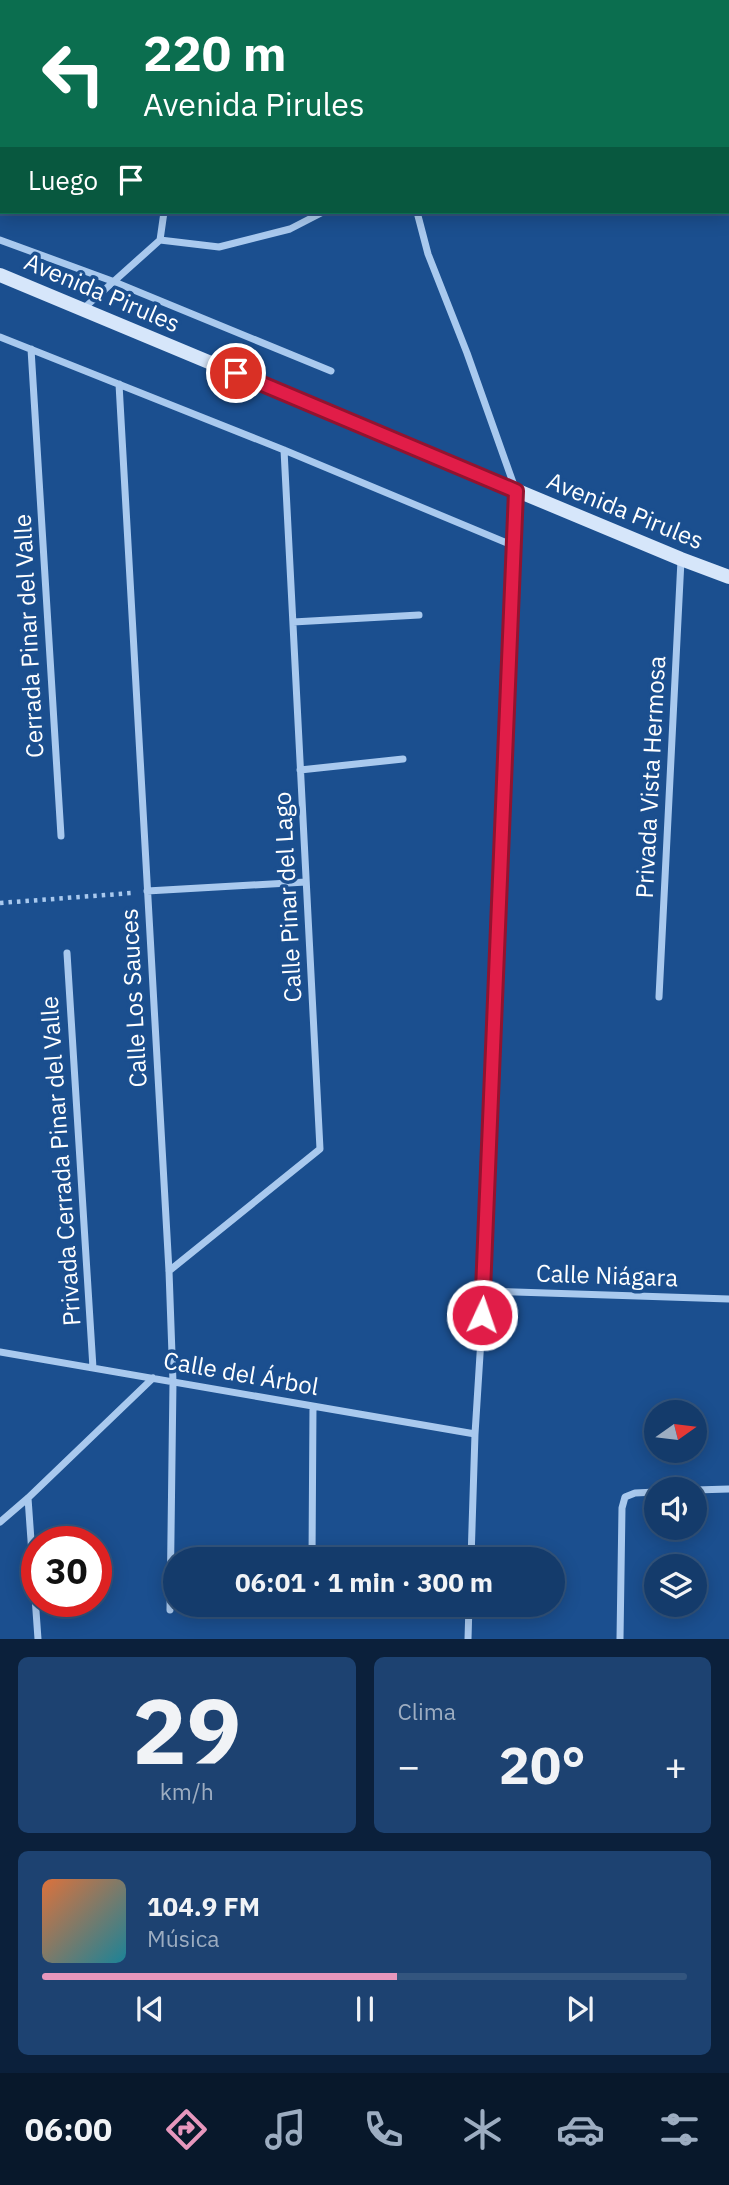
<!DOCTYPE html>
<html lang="es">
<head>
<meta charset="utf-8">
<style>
	:root { --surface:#143b6b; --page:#1d4271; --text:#f1f3f6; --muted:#9dadc1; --line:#33557e; --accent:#e797bd }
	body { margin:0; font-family:"IBM Plex Sans",sans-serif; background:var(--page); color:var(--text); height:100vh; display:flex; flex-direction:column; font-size:26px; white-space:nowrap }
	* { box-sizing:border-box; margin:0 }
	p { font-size:23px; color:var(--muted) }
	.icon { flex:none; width:38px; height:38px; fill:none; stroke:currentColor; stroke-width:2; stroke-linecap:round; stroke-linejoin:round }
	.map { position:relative; height:1639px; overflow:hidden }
	.details { display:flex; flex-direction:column; gap:18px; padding:18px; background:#0b203b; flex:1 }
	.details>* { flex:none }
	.hud { position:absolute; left:0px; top:0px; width:730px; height:214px; box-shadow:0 4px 18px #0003,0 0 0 2px var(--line); background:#0b6e4f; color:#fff; overflow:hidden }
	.needle { width:46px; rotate:76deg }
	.buttons { position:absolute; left:644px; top:1400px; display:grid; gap:14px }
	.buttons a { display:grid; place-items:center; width:63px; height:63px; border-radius:50%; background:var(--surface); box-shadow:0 4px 18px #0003,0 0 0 2px var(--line); font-size:35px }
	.speed { position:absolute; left:21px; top:1526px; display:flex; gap:14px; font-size:35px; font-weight:700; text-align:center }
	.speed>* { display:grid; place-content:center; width:91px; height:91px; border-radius:50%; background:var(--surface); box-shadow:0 4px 18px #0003,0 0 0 2px var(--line); line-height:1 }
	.speed .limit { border:10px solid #d22; background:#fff; color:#111 }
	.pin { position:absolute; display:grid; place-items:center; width:60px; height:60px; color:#fff; margin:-30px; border:4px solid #fff; border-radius:50%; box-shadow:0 2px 7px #0007 }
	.me { position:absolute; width:77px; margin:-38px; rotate:3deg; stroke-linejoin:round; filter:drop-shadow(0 0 5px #0008) }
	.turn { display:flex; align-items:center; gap:24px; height:147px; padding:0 28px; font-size:32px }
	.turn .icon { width:91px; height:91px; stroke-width:2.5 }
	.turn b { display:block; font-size:49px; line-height:60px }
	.then { display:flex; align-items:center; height:66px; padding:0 28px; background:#0003; gap:14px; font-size:26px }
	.big { font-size:52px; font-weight:800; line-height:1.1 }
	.details .tile { flex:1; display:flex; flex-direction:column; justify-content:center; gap:10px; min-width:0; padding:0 24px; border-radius:10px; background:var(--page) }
	.details .dial { align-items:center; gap:0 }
	.dial b { font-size:91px; line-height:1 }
	.song { display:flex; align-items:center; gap:21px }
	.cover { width:84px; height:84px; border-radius:10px; background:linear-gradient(135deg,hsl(20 70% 55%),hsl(190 70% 35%)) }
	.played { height:7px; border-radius:4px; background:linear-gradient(90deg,var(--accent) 55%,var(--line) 55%) }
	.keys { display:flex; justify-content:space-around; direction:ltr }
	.heat { display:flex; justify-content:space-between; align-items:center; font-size:38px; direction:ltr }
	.details .tiles { flex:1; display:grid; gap:18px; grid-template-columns:1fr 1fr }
	.tile:last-child { grid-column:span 2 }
	.trip { position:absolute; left:163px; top:1547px; width:402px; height:70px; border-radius:35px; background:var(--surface); box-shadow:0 4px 18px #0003,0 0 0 2px var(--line); font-weight:800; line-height:70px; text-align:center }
	.menu { display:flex; height:112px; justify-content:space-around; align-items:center; background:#08182b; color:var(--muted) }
	.menu .icon { width:49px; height:49px }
	.menu .selected { color:var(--accent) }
	.menu b { font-size:32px; color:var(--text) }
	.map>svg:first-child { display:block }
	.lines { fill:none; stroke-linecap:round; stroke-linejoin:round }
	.path { stroke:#a9c9ee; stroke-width:4.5; stroke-dasharray:3.5 5; stroke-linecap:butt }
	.street { stroke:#a9c9ee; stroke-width:7 }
	.secondary { stroke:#d6e6fa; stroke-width:14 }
	.route-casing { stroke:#92132f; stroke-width:18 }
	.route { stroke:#e11d48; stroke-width:12 }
	.labels { text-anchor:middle; stroke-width:7; stroke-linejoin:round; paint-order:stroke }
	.street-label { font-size:24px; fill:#fff; stroke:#1b4f8f }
</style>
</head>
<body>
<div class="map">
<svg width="729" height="1639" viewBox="0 0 729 1639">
	<rect width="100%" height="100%" fill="#1b4f8f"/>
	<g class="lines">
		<path class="path" d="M0 903 132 893"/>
		<path class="street" d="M196 0 200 2
			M147 2 149 0
			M401 2 402 0
			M728 166 729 165
			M417 212 428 254 467 353 516 491 484 1291 475 1434 471 1559
			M0 240 112 281 331 371
			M160 240 219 247 290 229 323 212
			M83 309 160 240 164 212
			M0 337 284 450 514 546
			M31 349 61 836
			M119 384 169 1271 173 1382 170 1610
			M293 622 419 615
			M300 770 403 759
			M147 891 306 882
			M67 953 93 1368
			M659 997 681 560
			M169 1271 320 1149 284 450
			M484 1291 729 1299
			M0 1352 475 1434
			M695 1490 729 1489
			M28 1498 38 1639
			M0 1522 28 1498 153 1378
			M312 1559 313 1406
			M468 1639 469 1605
			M620 1639 622 1508 625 1497 635 1493 656 1492"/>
		<path class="secondary" d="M0 275 681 559 729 577"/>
	</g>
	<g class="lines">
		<g class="route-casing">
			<path id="route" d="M236 373 516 491 482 1315"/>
		</g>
		<use href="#route" class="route"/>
	</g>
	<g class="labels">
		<g class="street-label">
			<text transform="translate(102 293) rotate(23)" y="8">Avenida Pirules</text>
			<text transform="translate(625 511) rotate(22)" y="8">Avenida Pirules</text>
			<text transform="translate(29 636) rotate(-93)" y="8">Cerrada Pinar del Valle</text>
			<text transform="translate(651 777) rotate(-87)" y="8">Privada Vista Hermosa</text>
			<text transform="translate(288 897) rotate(-93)" y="8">Calle Pinar del Lago</text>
			<text transform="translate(134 998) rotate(-93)" y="8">Calle Los Sauces</text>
			<text transform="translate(61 1161) rotate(-94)" y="8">Privada Cerrada Pinar del Valle</text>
			<text transform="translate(607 1276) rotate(2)" y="8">Calle Niágara</text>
			<text transform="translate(241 1374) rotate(10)" y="8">Calle del Árbol</text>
		</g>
	</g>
</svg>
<div class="buttons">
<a><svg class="needle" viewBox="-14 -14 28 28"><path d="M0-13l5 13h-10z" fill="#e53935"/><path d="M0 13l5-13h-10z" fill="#9dadc1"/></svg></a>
<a><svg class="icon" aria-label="sound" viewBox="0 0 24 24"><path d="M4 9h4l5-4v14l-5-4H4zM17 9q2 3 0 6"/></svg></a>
<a><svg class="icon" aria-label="layers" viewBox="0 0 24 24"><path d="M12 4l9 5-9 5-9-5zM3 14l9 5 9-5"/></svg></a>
</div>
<div class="speed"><div class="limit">30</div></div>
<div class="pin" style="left:236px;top:373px;background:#d93025"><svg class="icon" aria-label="arrive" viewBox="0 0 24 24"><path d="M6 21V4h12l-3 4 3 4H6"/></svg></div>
<svg class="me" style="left:482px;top:1315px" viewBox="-20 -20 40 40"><circle r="17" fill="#e11d48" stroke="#fff" stroke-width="3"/><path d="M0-11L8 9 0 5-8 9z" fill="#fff"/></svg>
<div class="trip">06:01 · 1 min · 300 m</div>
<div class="hud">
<div class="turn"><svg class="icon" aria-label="left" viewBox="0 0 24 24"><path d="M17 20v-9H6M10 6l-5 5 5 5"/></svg><div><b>220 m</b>Avenida Pirules</div></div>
<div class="then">Luego<svg class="icon" aria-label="arrive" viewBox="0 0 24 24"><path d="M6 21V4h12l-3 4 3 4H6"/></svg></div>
</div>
</div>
<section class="details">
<div class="tiles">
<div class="tile dial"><b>29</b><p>km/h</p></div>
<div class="tile"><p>Clima</p>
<div class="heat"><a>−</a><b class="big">20°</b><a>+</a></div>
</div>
<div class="tile">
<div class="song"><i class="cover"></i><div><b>104.9 FM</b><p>Música</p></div></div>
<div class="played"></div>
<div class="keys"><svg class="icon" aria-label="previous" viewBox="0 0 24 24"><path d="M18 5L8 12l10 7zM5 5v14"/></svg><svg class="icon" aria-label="pause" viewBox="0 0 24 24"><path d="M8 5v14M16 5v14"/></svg><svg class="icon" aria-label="next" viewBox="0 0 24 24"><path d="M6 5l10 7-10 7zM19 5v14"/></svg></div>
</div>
</div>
</section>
<nav class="menu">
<b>06:00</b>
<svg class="icon selected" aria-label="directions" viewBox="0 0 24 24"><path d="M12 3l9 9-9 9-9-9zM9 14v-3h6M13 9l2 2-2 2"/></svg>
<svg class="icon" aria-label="music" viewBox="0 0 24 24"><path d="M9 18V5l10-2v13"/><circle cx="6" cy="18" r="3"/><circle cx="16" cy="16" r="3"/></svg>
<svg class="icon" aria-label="phone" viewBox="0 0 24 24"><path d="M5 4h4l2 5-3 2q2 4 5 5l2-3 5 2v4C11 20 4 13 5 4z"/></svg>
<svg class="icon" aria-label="climate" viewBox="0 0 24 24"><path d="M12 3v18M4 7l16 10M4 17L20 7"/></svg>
<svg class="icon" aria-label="car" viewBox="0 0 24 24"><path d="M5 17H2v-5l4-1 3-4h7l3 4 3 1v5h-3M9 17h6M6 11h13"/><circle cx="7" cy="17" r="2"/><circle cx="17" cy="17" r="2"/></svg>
<svg class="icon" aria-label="filters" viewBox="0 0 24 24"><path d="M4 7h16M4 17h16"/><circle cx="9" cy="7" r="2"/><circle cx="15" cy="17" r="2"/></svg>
</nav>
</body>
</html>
